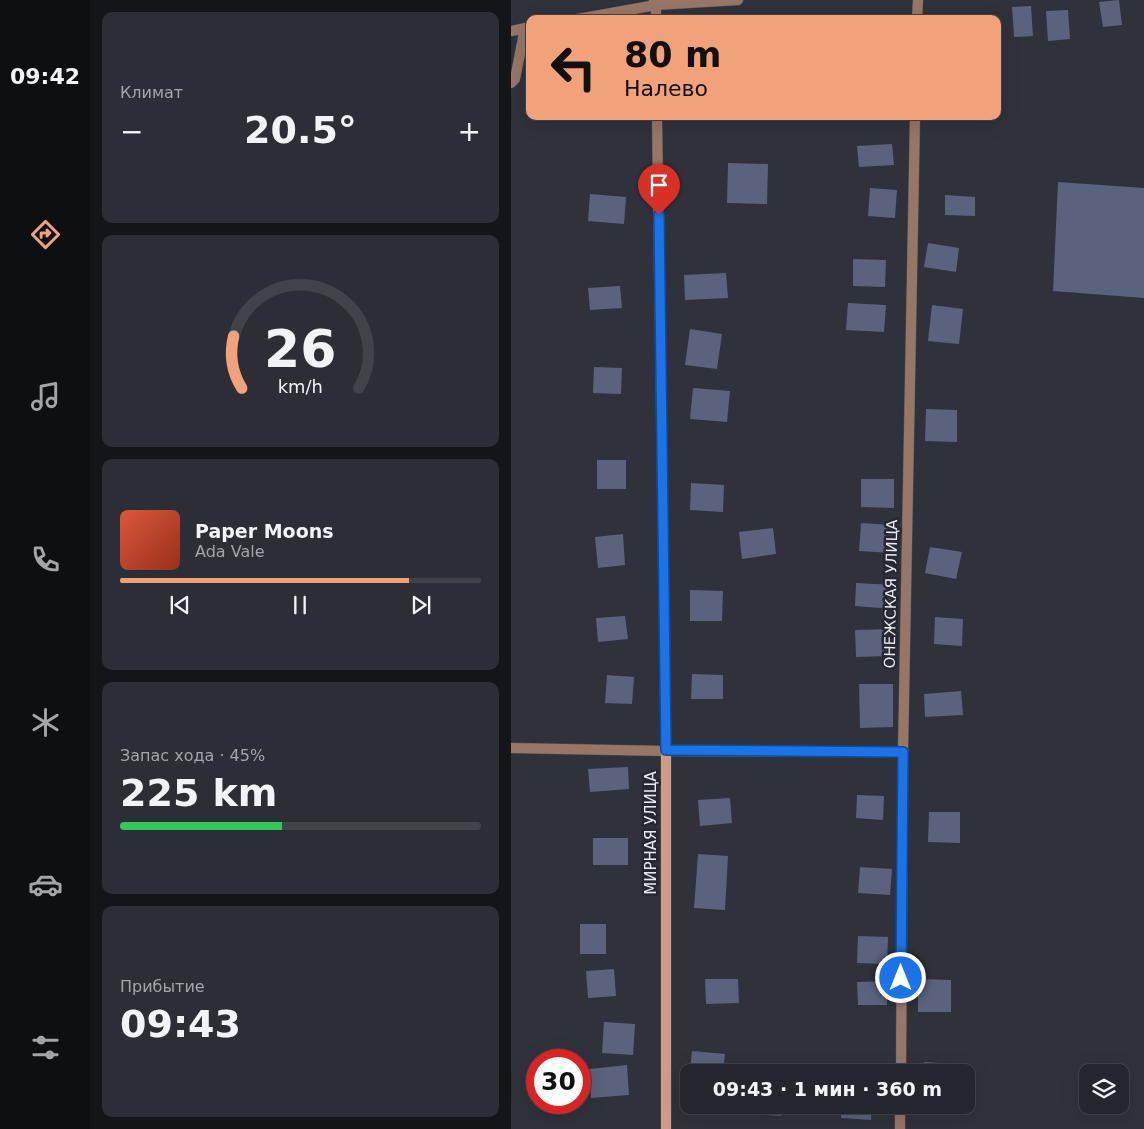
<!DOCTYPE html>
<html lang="ru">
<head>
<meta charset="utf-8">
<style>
	:root { --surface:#23262c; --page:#2b2e34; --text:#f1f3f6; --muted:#a3a5a9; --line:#404348; --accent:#f1a27b }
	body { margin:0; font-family:"DejaVu Sans",sans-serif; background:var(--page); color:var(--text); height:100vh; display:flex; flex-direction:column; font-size:19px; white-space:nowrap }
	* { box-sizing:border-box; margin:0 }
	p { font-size:16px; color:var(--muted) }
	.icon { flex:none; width:28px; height:28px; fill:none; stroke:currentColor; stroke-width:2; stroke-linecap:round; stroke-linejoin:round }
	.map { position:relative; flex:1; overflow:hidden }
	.details { display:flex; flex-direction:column; gap:12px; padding:12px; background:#131518; width:421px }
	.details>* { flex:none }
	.banner { position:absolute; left:15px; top:15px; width:475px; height:105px; border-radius:10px; box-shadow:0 5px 20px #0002,0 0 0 1px var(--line); background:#f1a27b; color:#111; overflow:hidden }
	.controls { position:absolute; left:568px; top:1064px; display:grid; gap:10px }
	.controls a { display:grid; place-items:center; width:50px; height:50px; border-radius:10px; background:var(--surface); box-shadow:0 5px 20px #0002,0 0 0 1px var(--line); font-size:25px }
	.speed { position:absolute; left:15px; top:1049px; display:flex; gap:10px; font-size:25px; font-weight:700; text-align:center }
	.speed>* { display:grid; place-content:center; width:65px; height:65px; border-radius:50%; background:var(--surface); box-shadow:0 5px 20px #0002,0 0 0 1px var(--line); line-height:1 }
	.speed .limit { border:8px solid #d22; background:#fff; color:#111 }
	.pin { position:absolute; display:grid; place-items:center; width:42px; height:42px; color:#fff; margin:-51px -21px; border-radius:50% 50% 50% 0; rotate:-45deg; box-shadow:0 0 5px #0007 }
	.pin .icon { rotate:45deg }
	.me { position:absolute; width:55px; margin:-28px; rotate:0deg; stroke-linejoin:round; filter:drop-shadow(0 0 4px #0008) }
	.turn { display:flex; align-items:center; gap:18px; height:105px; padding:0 15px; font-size:22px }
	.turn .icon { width:65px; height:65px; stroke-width:2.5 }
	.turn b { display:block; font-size:35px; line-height:42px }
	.big { font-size:38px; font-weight:700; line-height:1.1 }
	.details .tile { flex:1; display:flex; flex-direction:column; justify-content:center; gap:8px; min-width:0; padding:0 18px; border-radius:10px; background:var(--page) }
	.details .dial { align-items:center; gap:0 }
	.dial svg { height:130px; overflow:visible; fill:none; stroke:var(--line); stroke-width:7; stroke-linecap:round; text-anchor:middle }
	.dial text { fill:var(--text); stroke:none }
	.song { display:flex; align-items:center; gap:15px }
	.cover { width:60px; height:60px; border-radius:8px; background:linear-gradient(135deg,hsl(10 70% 55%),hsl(10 70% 35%)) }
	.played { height:5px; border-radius:2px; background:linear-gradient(90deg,var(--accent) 80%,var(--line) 80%) }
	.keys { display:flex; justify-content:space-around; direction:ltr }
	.heat { display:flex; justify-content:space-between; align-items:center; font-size:28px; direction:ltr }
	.charge { height:8px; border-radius:4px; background:linear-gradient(90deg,#34c759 45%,var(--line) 0) }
	.trip { position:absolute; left:169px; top:1064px; width:295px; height:50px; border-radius:10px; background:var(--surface); box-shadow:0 5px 20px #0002,0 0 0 1px var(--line); font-weight:700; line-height:50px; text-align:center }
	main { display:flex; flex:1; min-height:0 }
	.dock { display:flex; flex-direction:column; width:90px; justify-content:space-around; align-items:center; background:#0e0f12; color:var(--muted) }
	.dock .icon { width:35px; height:35px }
	.dock .on { color:var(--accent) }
	.dock b { font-size:22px; color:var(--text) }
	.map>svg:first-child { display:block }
	.building { fill:#5a627e }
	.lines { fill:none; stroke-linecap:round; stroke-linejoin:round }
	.service-casing { stroke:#4d5057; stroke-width:11 }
	.minor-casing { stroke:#4d5057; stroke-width:11 }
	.tertiary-casing { stroke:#4d5057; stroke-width:11 }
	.secondary-casing { stroke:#4d5057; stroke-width:11 }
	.service { stroke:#977666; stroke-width:10 }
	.minor { stroke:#977666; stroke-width:10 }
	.tertiary { stroke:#977666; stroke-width:10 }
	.secondary { stroke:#d09c83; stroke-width:10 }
	.route-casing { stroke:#114b97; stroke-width:12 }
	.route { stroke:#1a73e8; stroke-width:9 }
	.labels { text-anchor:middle; stroke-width:5; stroke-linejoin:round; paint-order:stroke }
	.street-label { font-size:15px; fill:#e9ebf0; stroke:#252830 }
</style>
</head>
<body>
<main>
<nav class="dock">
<b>09:42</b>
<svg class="icon on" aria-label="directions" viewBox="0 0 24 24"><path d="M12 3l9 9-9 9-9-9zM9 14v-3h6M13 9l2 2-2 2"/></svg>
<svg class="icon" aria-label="music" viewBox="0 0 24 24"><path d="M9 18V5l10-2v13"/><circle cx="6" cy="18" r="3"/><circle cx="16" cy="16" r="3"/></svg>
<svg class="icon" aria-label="phone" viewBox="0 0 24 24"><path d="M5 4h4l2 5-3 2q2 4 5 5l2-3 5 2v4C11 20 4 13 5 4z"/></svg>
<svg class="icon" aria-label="climate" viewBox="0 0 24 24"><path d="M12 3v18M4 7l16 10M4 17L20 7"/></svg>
<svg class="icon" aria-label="car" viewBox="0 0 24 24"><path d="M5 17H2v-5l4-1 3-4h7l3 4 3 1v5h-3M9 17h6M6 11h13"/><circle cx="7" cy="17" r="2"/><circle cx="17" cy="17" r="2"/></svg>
<svg class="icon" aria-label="filters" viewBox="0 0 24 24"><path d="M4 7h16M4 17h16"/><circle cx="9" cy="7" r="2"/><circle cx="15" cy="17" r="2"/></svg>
</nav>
<section class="details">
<div class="tile"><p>Климат</p>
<div class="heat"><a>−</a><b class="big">20.5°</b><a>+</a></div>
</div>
<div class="tile dial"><svg viewBox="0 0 100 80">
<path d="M14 69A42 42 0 1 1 86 69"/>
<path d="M14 69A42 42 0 0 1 9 37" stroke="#f1a27b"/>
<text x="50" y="56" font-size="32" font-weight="700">26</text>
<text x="50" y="72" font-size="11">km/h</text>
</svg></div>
<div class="tile">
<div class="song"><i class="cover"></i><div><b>Paper Moons</b><p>Ada Vale</p></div></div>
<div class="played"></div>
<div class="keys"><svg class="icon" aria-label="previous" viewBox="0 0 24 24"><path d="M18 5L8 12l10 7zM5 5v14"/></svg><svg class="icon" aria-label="pause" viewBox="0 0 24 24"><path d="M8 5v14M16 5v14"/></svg><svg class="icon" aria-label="next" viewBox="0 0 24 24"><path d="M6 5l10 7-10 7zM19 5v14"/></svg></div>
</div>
<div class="tile"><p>Запас хода · 45%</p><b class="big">225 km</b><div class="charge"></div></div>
<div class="tile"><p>Прибытие</p><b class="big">09:43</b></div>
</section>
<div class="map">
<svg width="633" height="1129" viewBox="0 0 633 1129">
	<rect width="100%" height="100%" fill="#2f323a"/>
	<path class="building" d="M608 0 611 25 592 27 588 2Z
		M520 6 522 36 503 37 501 7Z
		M557 10 559 39 537 41 535 11Z
		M381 144 383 165 348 167 346 146Z
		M217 163 257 164 256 204 216 203Z
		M547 182 633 188V298L542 291Z
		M359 188 386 190 384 218 357 216Z
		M79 194 115 197 113 224 77 221Z
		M434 195 464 197V216L434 215Z
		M417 243 448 248 445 272 413 267Z
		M342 259 375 260 374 287 342 286Z
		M215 273 217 298 174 300 173 275Z
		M109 286 111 308 79 310 77 288Z
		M337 303 375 305 373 332 335 330Z
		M421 305 452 309 448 344 417 341Z
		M179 329 211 334 206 369 174 365Z
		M83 367 111 368 110 394 82 393Z
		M182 388 219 391 216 422 179 419Z
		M415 409 446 410V442L414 441Z
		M86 460H115V489H86Z
		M350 479H383V508L350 507Z
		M180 483 213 485 212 512 179 510Z
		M350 523 382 525 381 553 348 551Z
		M262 528 265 554 231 559 228 532Z
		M112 534 114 565 87 568 84 537Z
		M419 547 451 552 445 579 414 573Z
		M345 583 384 585 382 609 344 606Z
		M179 590 212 591 211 621H179Z
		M114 616 117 639 87 642 85 618Z
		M424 617 452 619 451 646 423 644Z
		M379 629V656L345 657 344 630Z
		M181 674 212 675V699H180Z
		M96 675 123 677 121 704 94 703Z
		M348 684H382V727L349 728Z
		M450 691 452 715 414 717 413 694Z
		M117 767 118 789 79 792 77 769Z
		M346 795 373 796 372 820 345 818Z
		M219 798 221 823 189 826 187 800Z
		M418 812H449V843L417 842Z
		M82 838H117V865H82Z
		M187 854 217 856 214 910 183 908Z
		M349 867 381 869 379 895 347 893Z
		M69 924H95V954H69Z
		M347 936 377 937 376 964 346 963Z
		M103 969 105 996 77 998 75 971Z
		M194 979H227L228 1003 195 1004Z
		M407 979 440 980V1012H407Z
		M376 981V1005H347L346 982Z
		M93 1022 124 1024 122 1055 91 1053Z
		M181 1051 214 1054 212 1072H179Z
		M413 1062 444 1064 443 1072H412Z
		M116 1065 118 1095 80 1098 78 1069Z
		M229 1105H271L270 1116 228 1113Z
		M331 1105H361L360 1120 330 1118Z"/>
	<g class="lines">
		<g class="service-casing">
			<path id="service" d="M145 5 227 0"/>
		</g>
		<g class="minor-casing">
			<path id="minor" d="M143 0 145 5V19
				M67 19 145 5
				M406 19 407 0
				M0 31 19 27
				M0 83 4 79 14 28
				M146 116 155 751 392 752
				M390 1072 392 752 404 116
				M389 1129V1105"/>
		</g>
		<g class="tertiary-casing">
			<path id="tertiary" d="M0 748 155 751"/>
		</g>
		<g class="secondary-casing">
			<path id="secondary" d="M155 751V1129"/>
		</g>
		<use href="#service" class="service"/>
		<use href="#minor" class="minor"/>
		<use href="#tertiary" class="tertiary"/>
		<use href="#secondary" class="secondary"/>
	</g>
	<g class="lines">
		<g class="route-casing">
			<path id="route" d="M148 215 155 750 392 752 390 978"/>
		</g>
		<use href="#route" class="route"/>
	</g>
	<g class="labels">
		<g class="street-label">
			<text transform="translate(380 594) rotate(-89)" y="5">ОНЕЖСКАЯ УЛИЦА</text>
			<text transform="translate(140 833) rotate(-90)" y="5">МИРНАЯ УЛИЦА</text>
		</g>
	</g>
</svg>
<div class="controls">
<a><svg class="icon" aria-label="layers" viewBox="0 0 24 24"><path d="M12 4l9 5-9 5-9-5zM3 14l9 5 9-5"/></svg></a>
</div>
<div class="speed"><div class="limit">30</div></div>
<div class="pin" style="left:148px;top:215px;background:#d93025"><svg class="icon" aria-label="arrive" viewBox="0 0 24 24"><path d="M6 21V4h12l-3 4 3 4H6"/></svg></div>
<svg class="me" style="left:390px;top:978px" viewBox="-20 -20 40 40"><circle r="17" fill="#1a73e8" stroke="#fff" stroke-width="3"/><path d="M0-11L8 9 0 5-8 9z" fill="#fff"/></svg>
<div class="trip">09:43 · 1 мин · 360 m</div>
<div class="banner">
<div class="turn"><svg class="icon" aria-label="left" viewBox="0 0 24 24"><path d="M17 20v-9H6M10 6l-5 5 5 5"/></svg><div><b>80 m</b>Налево</div></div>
</div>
</div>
</main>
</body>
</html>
